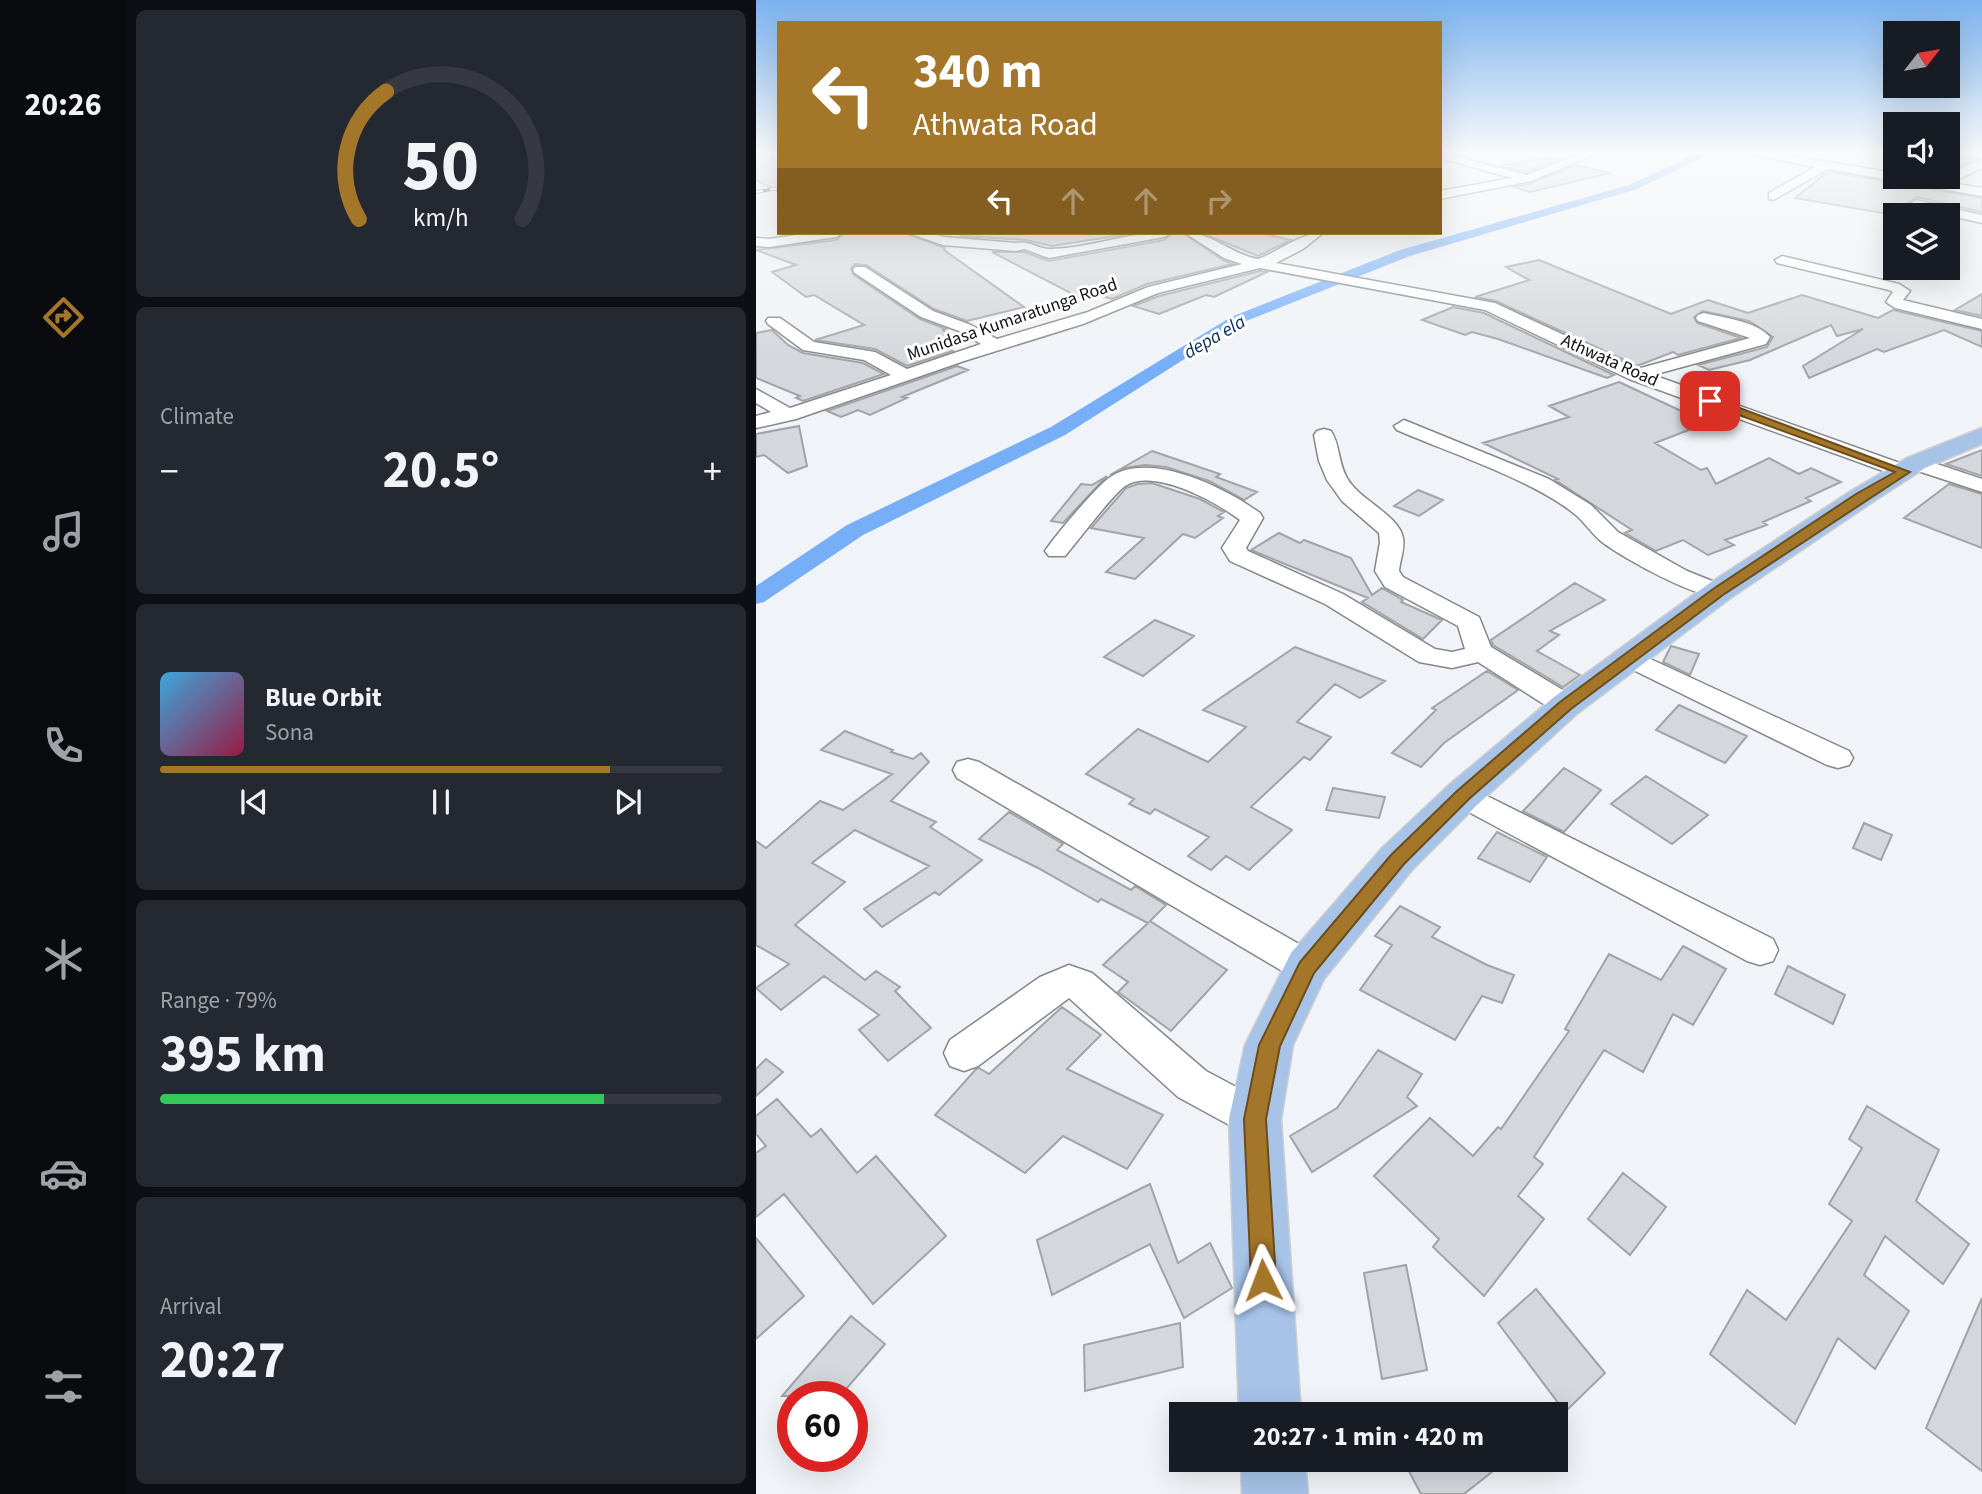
<!DOCTYPE html>
<html lang="en">
<head>
<meta charset="utf-8">
<style>
	:root { --surface:#171b24; --page:#242831; --text:#f1f3f6; --muted:#9ea1a6; --line:#363941; --accent:#a47629 }
	body { margin:0; font-family:"Source Sans 3",sans-serif; background:var(--page); color:var(--text); height:100vh; display:flex; flex-direction:column; font-size:26px; white-space:nowrap }
	* { box-sizing:border-box; margin:0 }
	p { font-size:23px; color:var(--muted) }
	.icon { flex:none; width:38px; height:38px; fill:none; stroke:currentColor; stroke-width:2; stroke-linecap:round; stroke-linejoin:round }
	.map { position:relative; flex:1; overflow:hidden }
	.side { display:flex; flex-direction:column; gap:10px; padding:10px; background:#0d0f14; width:630px }
	.side>* { flex:none }
	.hud { position:absolute; left:21px; top:21px; width:665px; height:214px; border-radius:0px; box-shadow:0 7px 28px #0002; background:#a47629; color:#fff; overflow:hidden }
	.needle { width:46px; rotate:59deg }
	.buttons { position:absolute; left:1127px; top:21px; display:grid; gap:14px }
	.buttons a { display:grid; place-items:center; width:77px; height:77px; border-radius:0px; background:var(--surface); box-shadow:0 7px 28px #0002; font-size:35px }
	.speed { position:absolute; left:21px; top:1381px; display:flex; gap:14px; font-size:35px; font-weight:700; text-align:center }
	.speed>* { display:grid; place-content:center; width:91px; height:91px; border-radius:50%; background:var(--surface); box-shadow:0 7px 28px #0002; line-height:1 }
	.speed .limit { border:10px solid #d22; background:#fff; color:#111 }
	.pin { position:absolute; display:grid; place-items:center; width:60px; height:60px; color:#fff; margin:-30px; border-radius:14px; box-shadow:0 4px 10px #0006 }
	.me { position:absolute; width:77px; margin:-38px; rotate:357deg; stroke-linejoin:round; filter:drop-shadow(0 0 5px #0008) }
	.turn { display:flex; align-items:center; gap:24px; height:147px; padding:0 21px; font-size:32px }
	.turn .icon { width:91px; height:91px; stroke-width:2.5 }
	.turn b { display:block; font-size:49px; line-height:60px }
	.lanes { display:flex; align-items:center; height:66px; padding:0 21px; background:#0003; justify-content:center; gap:35px; direction:ltr }
	.lanes .off { opacity:.35 }
	.big { font-size:52px; font-weight:700; line-height:1.1 }
	.side .tile { flex:1; display:flex; flex-direction:column; justify-content:center; gap:10px; min-width:0; padding:0 24px; border-radius:10px; background:var(--page) }
	.side .dial { align-items:center; gap:0 }
	.dial svg { height:182px; overflow:visible; fill:none; stroke:var(--line); stroke-width:7; stroke-linecap:round; text-anchor:middle }
	.dial text { fill:var(--text); stroke:none }
	.song { display:flex; align-items:center; gap:21px }
	.cover { width:84px; height:84px; border-radius:10px; background:linear-gradient(135deg,hsl(200 70% 55%),hsl(340 70% 35%)) }
	.played { height:7px; border-radius:4px; background:linear-gradient(90deg,var(--accent) 80%,var(--line) 80%) }
	.keys { display:flex; justify-content:space-around; direction:ltr }
	.heat { display:flex; justify-content:space-between; align-items:center; font-size:38px; direction:ltr }
	.charge { height:10px; border-radius:5px; background:linear-gradient(90deg,#34c759 79%,var(--line) 0) }
	.trip { position:absolute; left:413px; top:1402px; width:399px; height:70px; border-radius:0px; background:var(--surface); box-shadow:0 7px 28px #0002; font-weight:700; line-height:70px; text-align:center }
	main { display:flex; flex:1; min-height:0 }
	.tab-bar { display:flex; flex-direction:column; width:126px; justify-content:space-around; align-items:center; background:#090b0e; color:var(--muted) }
	.tab-bar .icon { width:49px; height:49px }
	.tab-bar .selected { color:var(--accent) }
	.tab-bar b { font-size:32px; color:var(--text) }
	.map>svg:first-child { display:block }
	.lines { fill:none; stroke-linecap:round; stroke-linejoin:round }
	.canal { fill:#77aef8; fill-rule:evenodd }
	.building { fill:#d4d7db; stroke:#a1a4a7; stroke-width:2 }
	.minor-casing { stroke:#85878b; stroke-width:3 }
	.major-casing { stroke:#cfcfd0; stroke-width:3 }
	.minor { fill:#fff; fill-rule:evenodd }
	.major { fill:#a7c3e8; fill-rule:evenodd }
	.rail-casing { stroke:#282a2b; stroke-width:3.5 }
	.rail { stroke:#fff; stroke-width:2.5; stroke-dasharray:7; stroke-linecap:butt }
	.route { fill:#a47629; stroke:#6b4d1b; stroke-width:2 }
	.labels { text-anchor:middle; stroke-width:6; stroke-linejoin:round; paint-order:stroke }
	.far-street-label { font-size:18px; fill:#101112; stroke:#fff }
	.far-water-label { font-size:19px; font-style:italic; fill:#062c59; stroke:#fff }
</style>
</head>
<body>
<main>
<nav class="tab-bar">
<b>20:26</b>
<svg class="icon selected" aria-label="directions" viewBox="0 0 24 24"><path d="M12 3l9 9-9 9-9-9zM9 14v-3h6M13 9l2 2-2 2"/></svg>
<svg class="icon" aria-label="music" viewBox="0 0 24 24"><path d="M9 18V5l10-2v13"/><circle cx="6" cy="18" r="3"/><circle cx="16" cy="16" r="3"/></svg>
<svg class="icon" aria-label="phone" viewBox="0 0 24 24"><path d="M5 4h4l2 5-3 2q2 4 5 5l2-3 5 2v4C11 20 4 13 5 4z"/></svg>
<svg class="icon" aria-label="climate" viewBox="0 0 24 24"><path d="M12 3v18M4 7l16 10M4 17L20 7"/></svg>
<svg class="icon" aria-label="car" viewBox="0 0 24 24"><path d="M5 17H2v-5l4-1 3-4h7l3 4 3 1v5h-3M9 17h6M6 11h13"/><circle cx="7" cy="17" r="2"/><circle cx="17" cy="17" r="2"/></svg>
<svg class="icon" aria-label="filters" viewBox="0 0 24 24"><path d="M4 7h16M4 17h16"/><circle cx="9" cy="7" r="2"/><circle cx="15" cy="17" r="2"/></svg>
</nav>
<section class="side">
<div class="tile dial"><svg viewBox="0 0 100 80">
<path d="M14 69A42 42 0 1 1 86 69"/>
<path d="M14 69A42 42 0 0 1 26 13" stroke="#a47629"/>
<text x="50" y="56" font-size="32" font-weight="700">50</text>
<text x="50" y="72" font-size="11">km/h</text>
</svg></div>
<div class="tile"><p>Climate</p>
<div class="heat"><a>−</a><b class="big">20.5°</b><a>+</a></div>
</div>
<div class="tile">
<div class="song"><i class="cover"></i><div><b>Blue Orbit</b><p>Sona</p></div></div>
<div class="played"></div>
<div class="keys"><svg class="icon" aria-label="previous" viewBox="0 0 24 24"><path d="M18 5L8 12l10 7zM5 5v14"/></svg><svg class="icon" aria-label="pause" viewBox="0 0 24 24"><path d="M8 5v14M16 5v14"/></svg><svg class="icon" aria-label="next" viewBox="0 0 24 24"><path d="M6 5l10 7-10 7zM19 5v14"/></svg></div>
</div>
<div class="tile"><p>Range · 79%</p><b class="big">395 km</b><div class="charge"></div></div>
<div class="tile"><p>Arrival</p><b class="big">20:27</b></div>
</section>
<div class="map">
<svg width="1226" height="1494" viewBox="0 0 1226 1494">
	<rect width="100%" height="100%" fill="#f0f3f7"/>
	<g class="lines">
		<path class="canal" d="M944 152H958L881 189 654 256 485 323 309 435 107 535 8 602 0 604V586L91 525 295 427 475 317 644 250 873 185Z"/>
	</g>
	<path class="building" d="M0 152H13L23 164V192L0 180Z
		M1209 155 1226 159 1214 161 1192 172V159Z
		M788 158 800 160 771 172 745 166Z
		M820 165 855 173 774 192 758 187 776 183Z
		M1075 172 1226 198V212L1161 197 1151 203 1154 208 1180 215H1138L1039 198 1069 174Z
		M89 233H149L189 248 188 250 268 307 211 321 178 309 110 265 99 264 95 269 98 275 164 319 190 329 187 330 204 343 190 347 197 351 151 366 119 349 59 340 108 325 58 295 50 297 16 272 40 265 0 250 80 240Z
		M200 233H379L296 246 270 240 206 236Z
		M417 233H427L467 260 477 264 391 284 356 299 343 295 328 300 236 252H268L293 261 408 240Z
		M446 233H504L535 240 502 256Z
		M783 260 915 314 952 300 992 313 1046 295 1122 318 1137 310 1226 331V347L1188 330 1128 352 1121 349 1053 378 1047 366 1107 329 1081 336 1075 325 994 360 953 370 942 365 1011 347 1017 337 993 321 947 311 938 317 941 323 985 338 922 355 917 352 881 366 740 301 719 297 773 280 750 267Z
		M504 271 511 272 458 297 450 295 403 314 377 306 403 296Z
		M1226 294V316L1199 310Z
		M697 307 728 313 858 375 851 378 742 339 716 332 709 335 666 320Z
		M16 330 32 345 47 353 107 363 128 374 47 401 40 398 44 396 0 378V333Z
		M201 366 212 370 146 397 151 398 114 415 102 410 85 417 71 411Z
		M863 382 951 423 899 443 945 470 951 468 960 484 1013 458 1043 474 1055 468 1085 482 1050 498 1055 501 1007 522 1011 525 969 540 978 545 952 555 927 540 900 551 869 533 876 530 799 480 802 479 727 443 813 417 793 406Z
		M43 426 51 466 32 473 8 455 0 457V434Z
		M1226 450V476L1190 464Z
		M396 451 464 474 460 477 501 492 488 500 453 481 410 467 389 465 369 468 354 475Z
		M351 476 307 523 295 521 325 484 336 485Z
		M396 483 444 499 468 512 462 516 467 518 439 538 427 534 379 579 350 572 388 538 335 528 370 488 382 484Z
		M1193 484 1226 494V548L1148 518Z
		M662 490 687 500 663 516 638 506Z
		M523 533 544 543 548 540 595 558 616 595 626 588 647 600 645 602 686 620 667 639 606 602 612 598 495 550Z
		M819 583 849 600 794 631 803 635 781 651 824 675 807 687 737 645 735 640Z
		M399 620 438 636 387 676 348 657Z
		M915 646 943 654 934 675 907 662Z
		M539 647 629 681 604 698 579 684 541 722 575 737 554 760 548 757 495 807 536 830 493 870 470 856 455 870 432 856 453 837 399 809 394 814 373 804 378 799 330 774 382 729 452 762 490 727 447 710Z
		M731 671 762 690 688 743 665 767 636 753 680 710 676 708Z
		M923 705 991 736 969 763 900 730Z
		M89 731 137 750 135 752 157 759 165 753 173 762 135 801 180 822 174 827 226 860 183 895 179 892 126 927 108 909 173 866 99 830 56 863 89 882 39 925 109 980 120 971 144 987 139 991 175 1028 132 1061 103 1030 123 1015 68 976 25 1010 0 988 33 964 0 945V841L10 848 64 801 87 810 136 774 65 750Z
		M808 768 845 790 808 832 767 811Z
		M890 776 952 815 916 844 855 804Z
		M577 788 629 797 623 818 570 810Z
		M253 812 307 844 301 850 375 890 379 886 410 905 394 921 471 970 415 1031 362 992 372 982 347 965 392 923 345 899 342 902 282 868 223 839Z
		M1108 823 1136 835 1125 860 1097 848Z
		M741 832 791 857 774 882 722 858Z
		M644 906 684 927 676 937 731 965 758 975 746 1003 726 996 699 1040 604 990 636 945 619 936Z
		M927 946 970 969 937 1025 917 1014 887 1072 848 1050 778 1157 787 1164 762 1196 788 1219 728 1296 677 1247 683 1239 618 1176 674 1118 717 1156 742 1127 745 1129 813 1031 809 1029 853 954 905 980Z
		M1032 966 1089 995 1077 1024 1019 994Z
		M306 1007 345 1035 311 1069 407 1115 371 1169 307 1136 269 1173 179 1115 220 1069 223 1068 233 1074Z
		M622 1050 666 1074 651 1097 661 1106 556 1172 534 1136 581 1108Z
		M10 1059 27 1072 0 1096V1069Z
		M21 1099 55 1137 65 1129 101 1173 120 1156 190 1236 117 1304 28 1194 0 1217V1153L10 1146 0 1134V1116Z
		M1111 1106 1183 1150 1160 1201 1213 1244 1187 1284 1129 1236 1108 1275 1153 1311 1119 1369 1082 1338 1039 1424 954 1354 991 1290 1030 1320 1096 1221 1073 1204 1106 1148 1093 1139Z
		M867 1173 910 1207 874 1255 832 1219Z
		M394 1184 422 1263 454 1243 476 1288 428 1318 394 1244 296 1295 281 1240Z
		M0 1238 48 1296 0 1339Z
		M650 1265 671 1370 626 1379 608 1273Z
		M780 1289 849 1373 809 1412 742 1323Z
		M1226 1298V1471L1170 1428Z
		M95 1316 129 1344 84 1396H26Z
		M424 1323 427 1367 329 1391 328 1345Z
		M647 1460H751L708 1494H665Z"/>
	<g class="lines">
		<g class="minor-casing">
			<path id="minor" d="M684 152 771 175 828 152H844L775 181 684 199V191L756 178 684 158Z
				M983 152H1011L1139 173V177L1182 180 1215 163 1226 162V168L1195 183 1226 188V196L1072 169 1017 200 1013 199V193L1059 167Z
				M1160 200 1226 215V223L1156 207 1154 204Z
				M54 233H87L80 237 13 247 0 246V238L13 239Z
				M152 233H173L188 237 260 243C274 240 283 250 296 249 336 248 374 231 415 233L408 237 293 258 268 249 260 251 187 245Z
				M429 233C456 232 476 255 502 259 524 251 544 233 567 233L547 249 520 263 739 303 881 369 994 338 942 321 940 318 942 315 948 313C968 318 1000 321 1014 337L1010 344 897 375 1152 466 1150 463 1153 459 1160 457 1226 479V492L1156 469 1159 472 1155 476H1141L873 379 729 310 504 268 402 293 327 324 208 361 40 419 0 428V416L15 412 0 403V389L34 408 135 375 108 360 47 350 12 324 10 321 12 318H24L58 342 119 352 151 369 225 344 203 331 165 317 99 273 97 270 99 267H109L177 311 215 325 241 339 332 312 392 287 486 264 468 258Z
				M1026 256 1143 284 1154 291 1147 300 1226 319V329L1139 308 1130 302 1137 292 1133 290 1021 263 1019 260Z
				M648 420 793 479 835 505 862 532 931 571 971 587 974 592 971 597C947 603 867 558 846 542 836 534 829 523 820 515 777 480 694 453 641 430L638 426Z
				M568 429 575 431C584 444 582 463 591 478 603 500 643 515 647 538 649 549 644 560 643 571L647 577 723 617 735 647 820 698 824 705 820 712 810 714 800 712 722 662 696 668 663 662 569 604 474 561 466 548 484 520C460 502 398 467 369 486 355 496 323 540 309 556H293L289 551C299 536 340 487 353 478 393 449 471 489 504 513L507 518 490 548 492 551 587 594 679 649 696 652 709 649 702 626 629 587 619 571 624 542 623 533 586 501 571 480 563 461 558 435 561 431Z
				M875 650 1093 751 1097 758 1093 765 1082 768 1071 765 865 664 862 658 865 652Z
				M212 759 223 762 564 956 569 967 564 978 551 982 538 978 201 778 197 770 201 762Z
				M707 784 1017 939 1022 950 1017 961 1004 965 991 961 696 803 691 795 696 787Z
				M313 965 336 973 450 1071 514 1105 520 1119 514 1133 499 1139 422 1097 313 998 222 1066 208 1071 194 1066 188 1053 194 1040 284 977Z"/>
		</g>
		<g class="major-casing">
			<path id="major" d="M1226 428V444L1169 468 1115 503 973 599 822 713 721 805 656 870 568 979 537 1045 525 1119 545 1414H483L473 1119 489 1045 535 953 626 848 693 785 798 697 951 585 1095 491 1151 458Z
				M485 1460H549L552 1494H486Z"/>
		</g>
		<use href="#minor" class="minor"/>
		<use href="#major" class="major"/>
		<g class="rail-casing">
			<path id="rail" d="M0 192 23 188"/>
		</g>
		<use href="#rail" class="rail"/>
	</g>
	<linearGradient id="sky" x2="0" y2="1"><stop stop-color="#7bb2ee"/><stop offset="0.42" stop-color="#f8fafb"/><stop offset="1" stop-color="#f8fafb" stop-opacity="0"/></linearGradient>
	<rect width="1226" height="362" fill="url(#sky)"/>
	<path class="route" d="M950 398H957L1154 472 967 595 815 709 713 799 648 864 558 973 524 1046 510 1119 520 1280 516 1289 507 1292 498 1289 495 1280 488 1119 503 1045 544 962 635 855 701 791 804 702 957 589 1100 494 1139 472 950 403Z"/>
	<g class="labels">
		<g class="far-street-label">
			<text transform="translate(256 319) rotate(-19)" y="6">Munidasa Kumaratunga Road</text>
			<text transform="translate(854 360) rotate(24)" y="6">Athwata Road</text>
		</g>
		<g class="far-water-label">
			<text transform="translate(458 336) rotate(-30)" y="7">depa ela</text>
		</g>
	</g>
</svg>
<div class="buttons">
<a><svg class="needle" viewBox="-14 -14 28 28"><path d="M0-13l5 13h-10z" fill="#e53935"/><path d="M0 13l5-13h-10z" fill="#9ea1a6"/></svg></a>
<a><svg class="icon" aria-label="sound" viewBox="0 0 24 24"><path d="M4 9h4l5-4v14l-5-4H4zM17 9q2 3 0 6"/></svg></a>
<a><svg class="icon" aria-label="layers" viewBox="0 0 24 24"><path d="M12 4l9 5-9 5-9-5zM3 14l9 5 9-5"/></svg></a>
</div>
<div class="speed"><div class="limit">60</div></div>
<div class="pin" style="left:954px;top:401px;background:#d93025"><svg class="icon" aria-label="arrive" viewBox="0 0 24 24"><path d="M6 21V4h12l-3 4 3 4H6"/></svg></div>
<svg class="me" style="left:507px;top:1280px" viewBox="-20 -20 40 40"><path d="M0-17L14 15 0 8-14 15z" fill="#a47629" stroke="#fff" stroke-width="4"/></svg>
<div class="trip">20:27 · 1 min · 420 m</div>
<div class="hud">
<div class="turn"><svg class="icon" aria-label="left" viewBox="0 0 24 24"><path d="M17 20v-9H6M10 6l-5 5 5 5"/></svg><div><b>340 m</b>Athwata Road</div></div>
<div class="lanes"><svg class="icon" aria-label="left" viewBox="0 0 24 24"><path d="M17 20v-9H6M10 6l-5 5 5 5"/></svg><svg class="icon off" aria-label="ahead" viewBox="0 0 24 24"><path d="M12 20V5M6 11l6-6 6 6"/></svg><svg class="icon off" aria-label="ahead" viewBox="0 0 24 24"><path d="M12 20V5M6 11l6-6 6 6"/></svg><svg class="icon off" aria-label="right" viewBox="0 0 24 24"><path d="M7 20v-9h11M14 6l5 5-5 5"/></svg></div>
</div>
</div>
</main>
</body>
</html>
